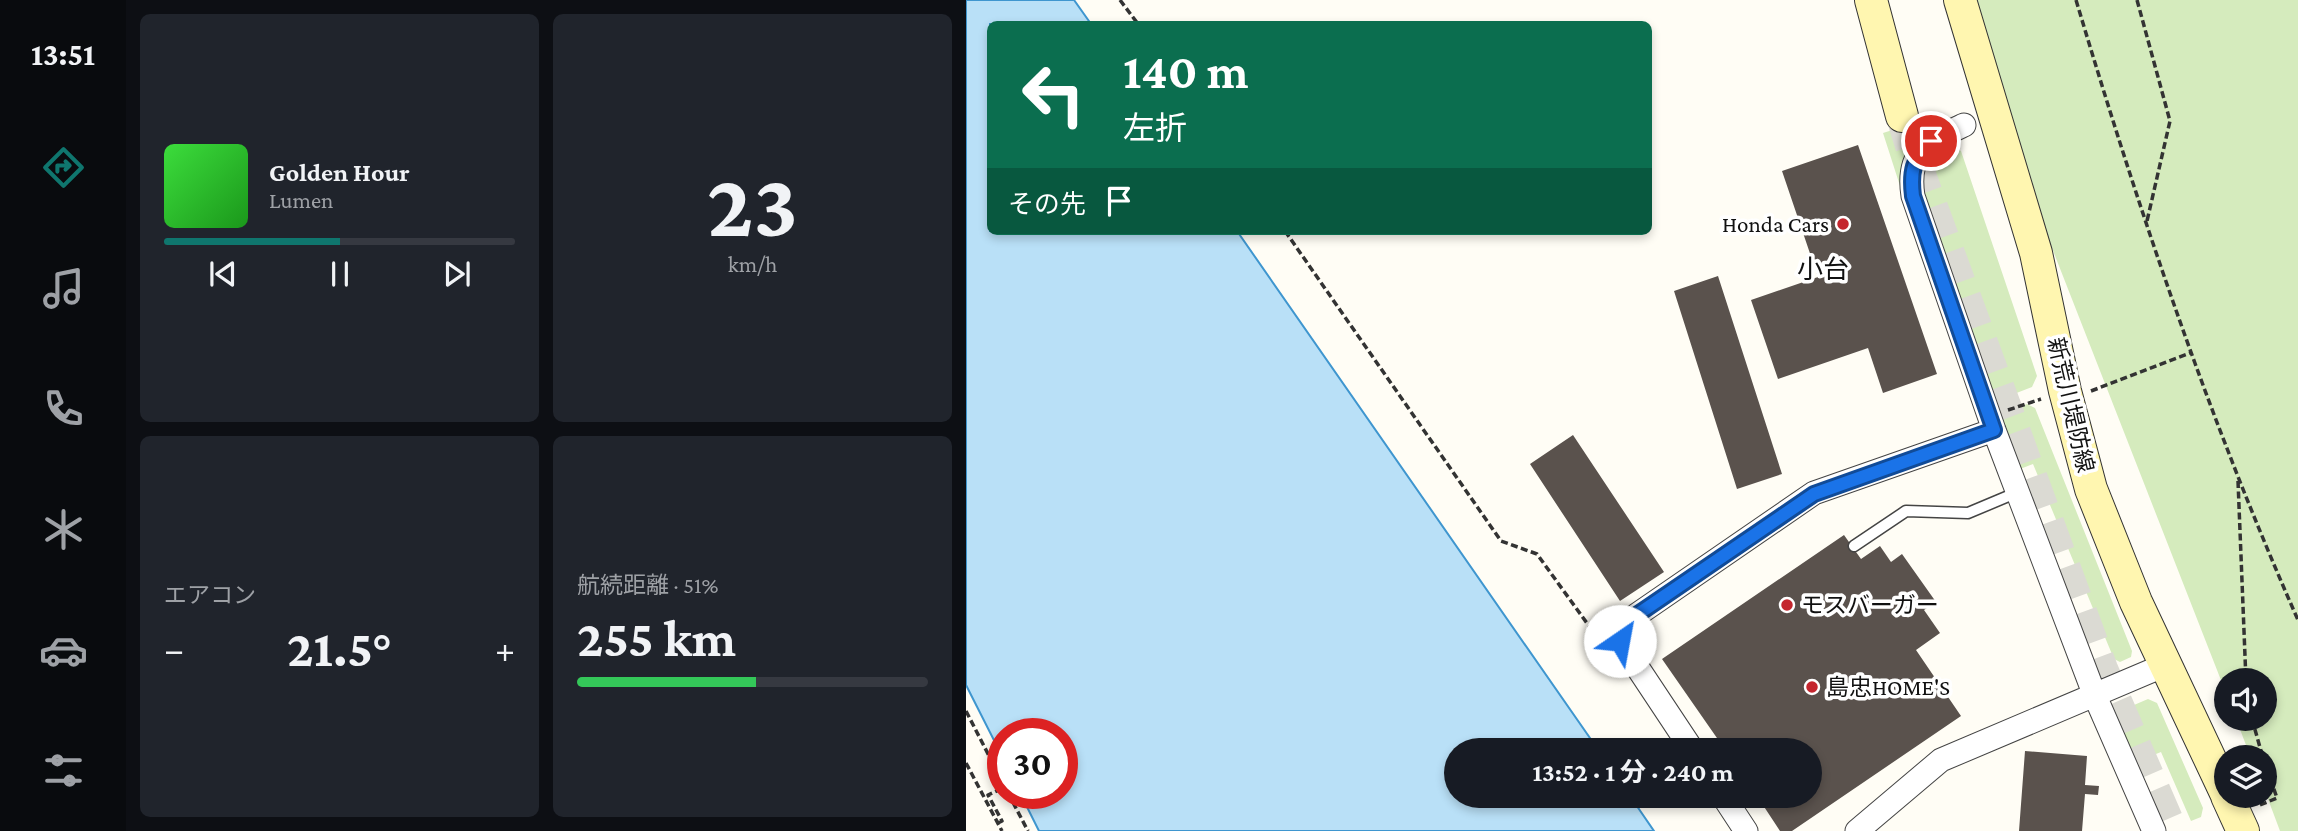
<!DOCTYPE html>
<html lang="ja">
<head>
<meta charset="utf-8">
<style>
	:root { --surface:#171b24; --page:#20242c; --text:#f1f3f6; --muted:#9ea1a6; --line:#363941; --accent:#0f766e }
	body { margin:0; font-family:"Crimson Pro","Noto Sans JP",serif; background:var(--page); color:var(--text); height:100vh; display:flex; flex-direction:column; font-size:26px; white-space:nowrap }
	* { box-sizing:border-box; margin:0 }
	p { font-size:23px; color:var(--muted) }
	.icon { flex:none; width:38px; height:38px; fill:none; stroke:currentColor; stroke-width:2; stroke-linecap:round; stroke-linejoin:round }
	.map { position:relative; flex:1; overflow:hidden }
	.panel { display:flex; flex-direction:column; gap:14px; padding:14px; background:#0d0f14; width:840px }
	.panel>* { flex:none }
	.banner { position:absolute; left:21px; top:21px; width:665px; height:214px; border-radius:10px; box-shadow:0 4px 10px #0003; background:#0b6e4f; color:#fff; overflow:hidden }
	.fabs { position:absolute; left:1248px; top:668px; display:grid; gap:14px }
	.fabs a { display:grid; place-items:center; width:63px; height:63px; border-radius:50%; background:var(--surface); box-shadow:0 4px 10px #0003; font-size:35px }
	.speed { position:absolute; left:21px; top:718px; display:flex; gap:14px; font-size:35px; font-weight:700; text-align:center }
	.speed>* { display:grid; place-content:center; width:91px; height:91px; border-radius:50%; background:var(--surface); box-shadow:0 4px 10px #0003; line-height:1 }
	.speed .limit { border:10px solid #d22; background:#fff; color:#111 }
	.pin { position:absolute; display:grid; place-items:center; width:60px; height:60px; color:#fff; margin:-30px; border:4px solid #fff; border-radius:50%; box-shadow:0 2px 7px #0007 }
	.me { position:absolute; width:77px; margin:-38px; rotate:33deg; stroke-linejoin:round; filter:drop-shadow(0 0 5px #0008) }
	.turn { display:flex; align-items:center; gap:24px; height:147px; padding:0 21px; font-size:32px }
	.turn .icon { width:91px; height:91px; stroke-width:2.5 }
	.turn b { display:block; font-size:49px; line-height:60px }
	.then { display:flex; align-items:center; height:66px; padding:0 21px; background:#0003; gap:14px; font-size:26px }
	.big { font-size:52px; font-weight:700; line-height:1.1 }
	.panel .tile { flex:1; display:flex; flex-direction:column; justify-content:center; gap:10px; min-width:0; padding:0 24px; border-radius:10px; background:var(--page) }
	.panel .dial { align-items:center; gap:0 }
	.dial b { font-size:91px; line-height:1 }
	.song { display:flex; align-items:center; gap:21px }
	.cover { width:84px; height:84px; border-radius:10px; background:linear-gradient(135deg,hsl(120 70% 55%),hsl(120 70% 35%)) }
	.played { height:7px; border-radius:4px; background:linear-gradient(90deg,var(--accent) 50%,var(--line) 50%) }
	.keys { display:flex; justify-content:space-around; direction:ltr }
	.heat { display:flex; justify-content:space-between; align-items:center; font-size:38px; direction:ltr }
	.charge { height:10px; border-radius:5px; background:linear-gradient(90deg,#34c759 51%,var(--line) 0) }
	.panel .tiles { flex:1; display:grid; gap:14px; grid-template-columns:repeat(2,1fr) }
	.trip { position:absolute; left:478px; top:738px; width:378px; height:70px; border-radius:35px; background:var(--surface); box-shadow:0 4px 10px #0003; font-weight:700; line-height:70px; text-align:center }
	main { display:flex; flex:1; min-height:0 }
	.dock { display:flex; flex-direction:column; width:126px; justify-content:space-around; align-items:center; background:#090b0e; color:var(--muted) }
	.dock .icon { width:49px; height:49px }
	.dock .selected { color:var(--accent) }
	.dock b { font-size:32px; color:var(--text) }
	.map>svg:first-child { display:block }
	.green { fill:#d5ebbd }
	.water { fill:#b9e0f7; stroke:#3f96cf; stroke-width:2 }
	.building { fill:#5a524d }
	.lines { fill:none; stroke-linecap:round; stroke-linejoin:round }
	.secondary-tunnel { stroke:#dbdad3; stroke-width:32; stroke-dasharray:32 16; stroke-linecap:butt }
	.service-casing { stroke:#444; stroke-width:13 }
	.minor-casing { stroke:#444; stroke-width:25 }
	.secondary-casing { stroke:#333; stroke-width:34 }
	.path { stroke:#333; stroke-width:3.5; stroke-dasharray:7 3.5; stroke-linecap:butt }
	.service { stroke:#fff; stroke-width:10 }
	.minor { stroke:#fff; stroke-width:23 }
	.secondary { stroke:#fff6b0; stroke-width:32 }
	.route-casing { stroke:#114b97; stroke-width:18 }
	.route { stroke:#1a73e8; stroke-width:12 }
	.poi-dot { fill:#c4262e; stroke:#fff; stroke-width:2.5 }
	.labels { text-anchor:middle; stroke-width:7; stroke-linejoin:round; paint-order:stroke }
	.poi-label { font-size:23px; fill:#111; stroke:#fff; text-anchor:start }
	.street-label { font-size:23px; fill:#111; stroke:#fff }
	.quarter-label { font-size:26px; fill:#111; stroke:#fff }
</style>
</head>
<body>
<main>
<nav class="dock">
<b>13:51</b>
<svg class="icon selected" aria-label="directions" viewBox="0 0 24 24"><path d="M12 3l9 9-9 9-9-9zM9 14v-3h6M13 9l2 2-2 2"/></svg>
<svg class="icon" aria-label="music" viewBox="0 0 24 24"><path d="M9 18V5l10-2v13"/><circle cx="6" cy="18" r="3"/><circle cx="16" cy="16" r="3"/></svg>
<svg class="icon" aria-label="phone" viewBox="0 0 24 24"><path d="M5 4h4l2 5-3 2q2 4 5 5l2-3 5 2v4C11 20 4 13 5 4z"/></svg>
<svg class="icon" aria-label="climate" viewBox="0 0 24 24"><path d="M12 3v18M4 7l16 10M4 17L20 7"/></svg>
<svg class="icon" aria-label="car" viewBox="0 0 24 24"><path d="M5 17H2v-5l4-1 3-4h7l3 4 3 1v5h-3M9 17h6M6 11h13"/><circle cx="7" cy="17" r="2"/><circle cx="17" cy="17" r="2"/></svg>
<svg class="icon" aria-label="filters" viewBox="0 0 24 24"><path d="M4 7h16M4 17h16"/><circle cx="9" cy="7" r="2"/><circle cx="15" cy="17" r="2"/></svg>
</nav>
<section class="panel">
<div class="tiles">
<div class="tile">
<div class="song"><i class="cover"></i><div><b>Golden Hour</b><p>Lumen</p></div></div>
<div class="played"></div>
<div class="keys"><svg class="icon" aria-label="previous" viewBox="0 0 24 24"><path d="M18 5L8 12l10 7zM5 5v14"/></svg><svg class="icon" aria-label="pause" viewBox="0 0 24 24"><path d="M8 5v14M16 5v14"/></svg><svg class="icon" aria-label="next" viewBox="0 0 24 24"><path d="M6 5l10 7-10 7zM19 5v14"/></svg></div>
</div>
<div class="tile dial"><b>23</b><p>km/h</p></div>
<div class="tile"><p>エアコン</p>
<div class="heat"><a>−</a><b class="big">21.5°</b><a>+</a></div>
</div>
<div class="tile"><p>航続距離 · 51%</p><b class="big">255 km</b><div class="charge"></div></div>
</div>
</section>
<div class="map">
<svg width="1332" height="831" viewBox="0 0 1332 831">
	<rect width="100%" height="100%" fill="#fffdf5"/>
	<path class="green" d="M989 0H1332V831H1314L1299 791 1298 758H1285L1270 719H1298V681H1260V693Z
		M967 117 970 125C939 140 936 157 935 189L917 133Z
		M986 145 995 151 1071 376 1066 387 1035 399 1027 395 956 186C959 163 962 152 986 145Z
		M1061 404 1069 408 1166 651 1165 657 1154 662 1148 659 1067 464 1054 469 1034 418 1038 413Z
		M1182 699 1191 703 1237 808 1235 817 1225 821 1195 752 1170 762 1151 717 1154 711Z"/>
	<path class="water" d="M0 0H108L125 24H24V231H271L633 751H490V796H664L688 831H73L54 793H96V733H37V758L0 685Z"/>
	<path class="building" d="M892 145 971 374 917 393 902 348 812 379 785 300 852 277 816 171Z
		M752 276 816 474 771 489 708 291Z
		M607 435 698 572 654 601 564 464Z
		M878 535 895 559 914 546 925 562 936 554 970 602 958 610 974 633 950 650 995 716 826 831H814L791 796H844V751H760L696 659Z
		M1059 751 1121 756 1119 785 1133 786 1132 795 1119 794 1116 831H1053Z"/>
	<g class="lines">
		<path class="secondary-tunnel" d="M936 116 953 172 1136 669 1206 831"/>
		<g class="service-casing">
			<path id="service" d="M888 546 940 511 1002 513 1052 492"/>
		</g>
		<g class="minor-casing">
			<path id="minor" d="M998 125C962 142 940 151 947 196L1028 430 1129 696 1188 831
				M727 751 654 641 653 631 659 623 848 493 1028 430
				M757 796 780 831
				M891 831 975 760 1199 665"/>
		</g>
		<g class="secondary-casing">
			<path id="secondary" d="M905 0 936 116
				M994 0 1070 253 1099 391 1125 489 1170 602 1260 793
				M1261 796 1277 831"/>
		</g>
		<path class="path" d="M154 0 172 24
			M1110 0C1173 211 1243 419 1332 620
			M1171 0 1204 121 1181 221
			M319 231 535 541 571 554 631 637
			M1125 391 1224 353
			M1042 410 1075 399
			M1272 481 1280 681
			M0 711 37 783
			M1286 719 1297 758
			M0 763 36 831
			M42 793 62 831
			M1294 805 1311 798 1298 761
			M32 823 36 821 22 795 37 788"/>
		<use href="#service" class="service"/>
		<use href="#minor" class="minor"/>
		<use href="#secondary" class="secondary"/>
	</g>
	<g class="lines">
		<g class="route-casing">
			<path id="route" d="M654 641 653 631 659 623 848 494 1028 430 947 196C944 172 947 158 965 141"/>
		</g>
		<use href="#route" class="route"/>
	</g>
	<g class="poi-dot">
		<circle cx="877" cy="224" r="7"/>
		<circle cx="821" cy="605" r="7"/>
		<circle cx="846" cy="687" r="7"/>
	</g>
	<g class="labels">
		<g class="poi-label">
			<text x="863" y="232" text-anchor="end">Honda Cars</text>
			<text x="835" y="613">モスバーガー</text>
			<text x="860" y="695">島忠HOME'S</text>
		</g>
		<g class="street-label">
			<text transform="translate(1105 405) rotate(77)" y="8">新荒川堤防線</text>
		</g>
		<g class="quarter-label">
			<text x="857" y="278">小台</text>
		</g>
	</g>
</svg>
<div class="fabs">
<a><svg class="icon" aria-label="sound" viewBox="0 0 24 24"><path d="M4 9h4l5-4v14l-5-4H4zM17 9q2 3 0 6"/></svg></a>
<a><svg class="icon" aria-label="layers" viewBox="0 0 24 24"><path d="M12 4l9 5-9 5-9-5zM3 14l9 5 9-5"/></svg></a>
</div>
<div class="speed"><div class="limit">30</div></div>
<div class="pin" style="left:965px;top:141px;background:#d93025"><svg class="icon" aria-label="arrive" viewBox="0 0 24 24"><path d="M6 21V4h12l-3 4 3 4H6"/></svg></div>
<svg class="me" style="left:654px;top:641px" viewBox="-20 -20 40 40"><circle r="19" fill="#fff"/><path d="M0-13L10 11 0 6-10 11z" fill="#1a73e8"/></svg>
<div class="trip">13:52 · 1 分 · 240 m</div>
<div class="banner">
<div class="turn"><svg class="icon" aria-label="left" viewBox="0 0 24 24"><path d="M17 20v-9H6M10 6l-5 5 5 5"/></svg><div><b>140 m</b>左折</div></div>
<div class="then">その先<svg class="icon" aria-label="arrive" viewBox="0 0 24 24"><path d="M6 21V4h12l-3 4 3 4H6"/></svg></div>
</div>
</div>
</main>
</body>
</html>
